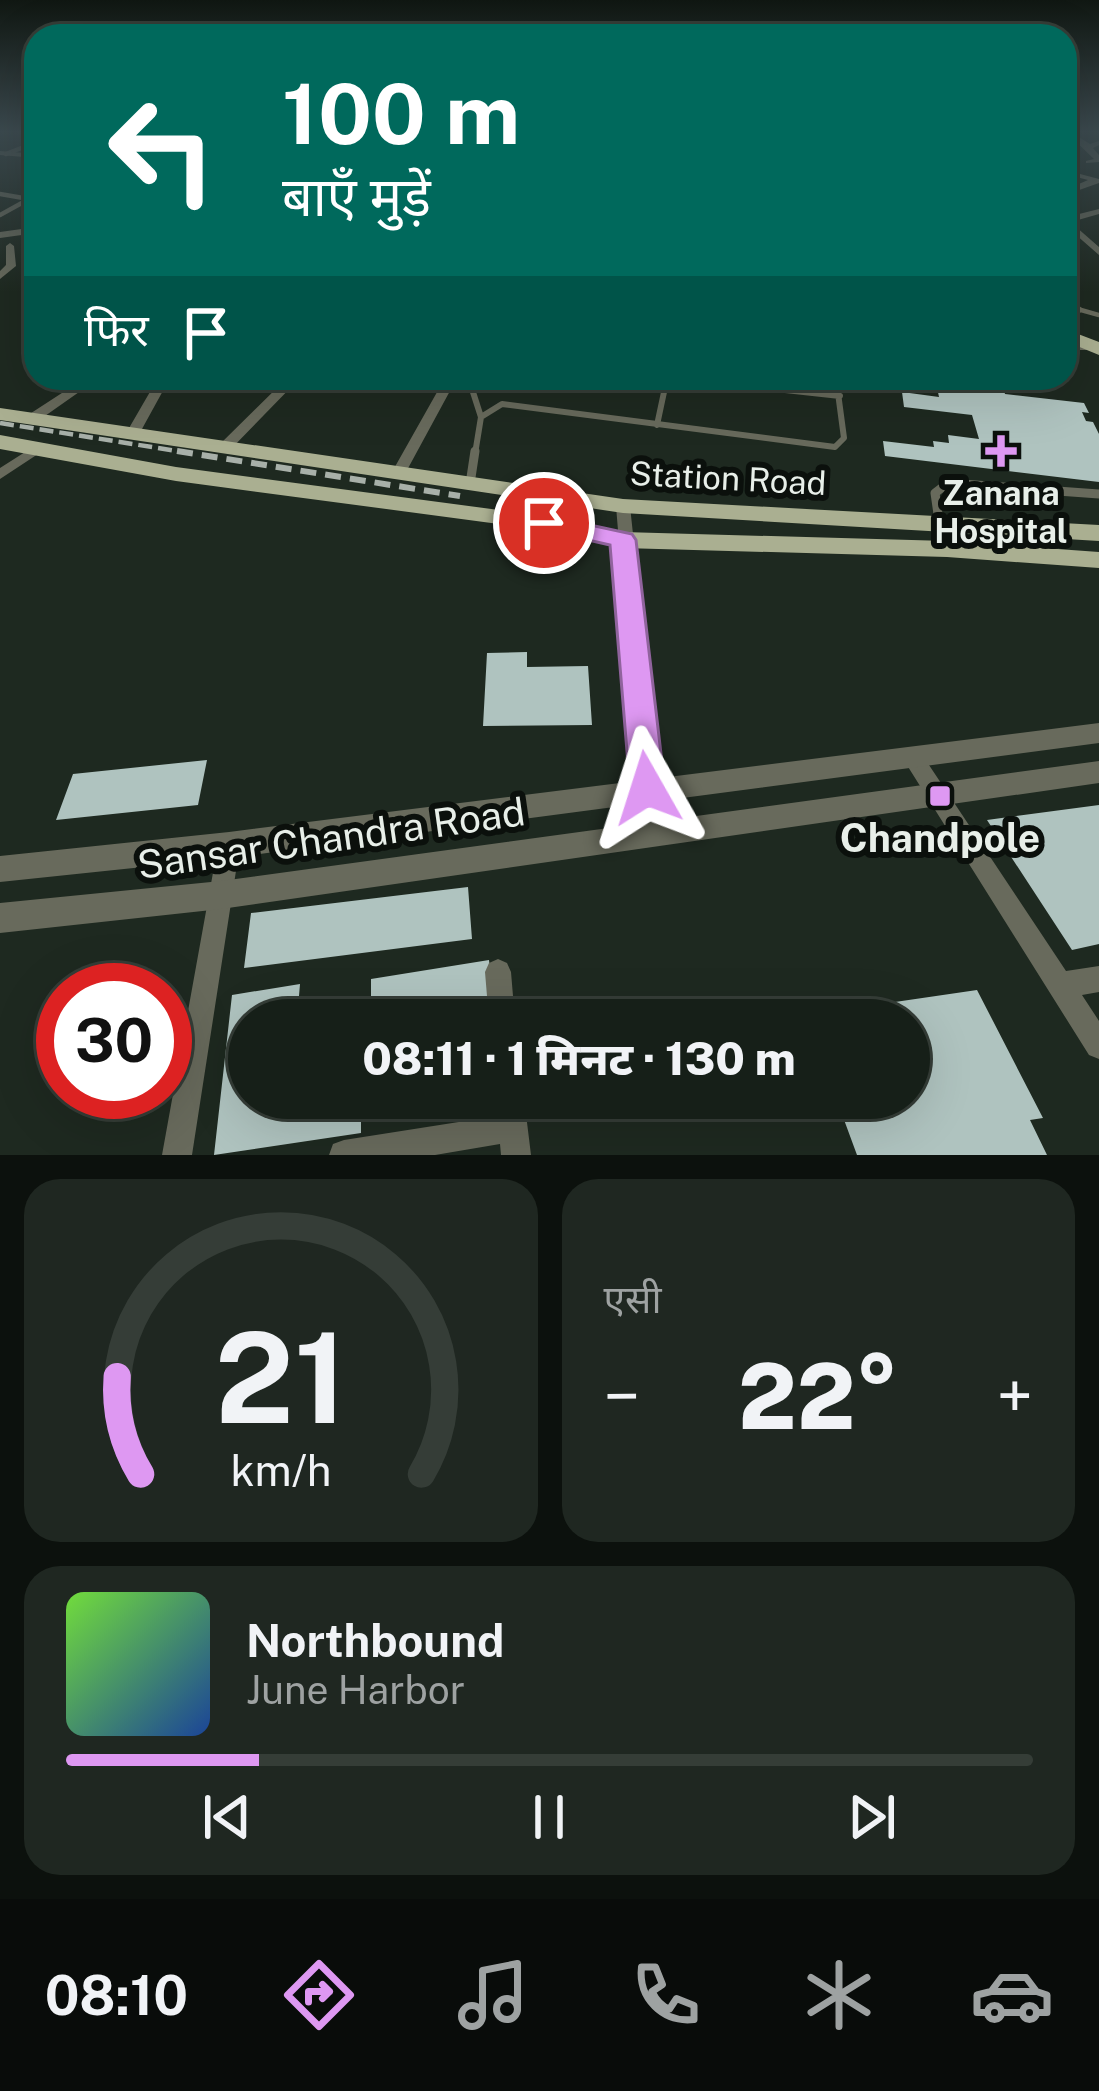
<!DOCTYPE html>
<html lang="hi">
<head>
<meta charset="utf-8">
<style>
	:root { --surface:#161f18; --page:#1f2721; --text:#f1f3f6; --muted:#9ea2a2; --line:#353d37; --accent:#de98f2 }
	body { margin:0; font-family:"Public Sans","Noto Sans Devanagari",sans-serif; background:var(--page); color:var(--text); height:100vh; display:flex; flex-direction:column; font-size:45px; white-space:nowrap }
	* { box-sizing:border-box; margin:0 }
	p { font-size:39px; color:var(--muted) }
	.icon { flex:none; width:66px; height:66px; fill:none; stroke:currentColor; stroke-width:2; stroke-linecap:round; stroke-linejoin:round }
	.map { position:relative; height:1155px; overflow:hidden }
	.panel { display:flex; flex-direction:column; gap:24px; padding:24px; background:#0c110d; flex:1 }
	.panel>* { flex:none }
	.hud { position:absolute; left:24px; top:24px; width:1053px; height:366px; border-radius:36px; box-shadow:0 12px 48px #0002,0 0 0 3px var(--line); background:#00695c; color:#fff; overflow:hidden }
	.speed { position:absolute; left:36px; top:963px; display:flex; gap:24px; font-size:60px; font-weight:700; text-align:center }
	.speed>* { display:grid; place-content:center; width:156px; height:156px; border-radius:50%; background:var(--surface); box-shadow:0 12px 48px #0002,0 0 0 3px var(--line); line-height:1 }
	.speed .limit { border:18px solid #d22; background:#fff; color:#111 }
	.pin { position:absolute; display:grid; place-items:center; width:102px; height:102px; color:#fff; margin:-51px; border:6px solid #fff; border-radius:50%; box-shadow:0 3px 12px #0007 }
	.me { position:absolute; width:132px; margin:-66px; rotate:354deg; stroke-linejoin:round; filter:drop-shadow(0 0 9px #0008) }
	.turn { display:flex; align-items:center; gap:42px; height:252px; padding:0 60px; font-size:54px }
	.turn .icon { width:156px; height:156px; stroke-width:2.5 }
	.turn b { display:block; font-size:84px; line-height:102px }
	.then { display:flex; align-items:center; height:114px; padding:0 60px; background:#0003; gap:24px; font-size:45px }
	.big { font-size:90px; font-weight:800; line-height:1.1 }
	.panel .card { flex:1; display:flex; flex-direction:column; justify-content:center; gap:18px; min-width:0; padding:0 42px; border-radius:36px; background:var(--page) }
	.panel .dial { align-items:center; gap:0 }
	.dial svg { height:312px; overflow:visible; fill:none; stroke:var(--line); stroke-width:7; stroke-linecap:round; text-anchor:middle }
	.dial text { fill:var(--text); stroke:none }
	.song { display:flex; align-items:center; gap:36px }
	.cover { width:144px; height:144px; border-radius:18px; background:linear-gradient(135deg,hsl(100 70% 55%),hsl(220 70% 35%)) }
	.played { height:12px; border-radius:6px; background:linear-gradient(90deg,var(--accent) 20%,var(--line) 20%) }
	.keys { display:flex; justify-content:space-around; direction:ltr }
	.heat { display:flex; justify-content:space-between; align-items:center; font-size:66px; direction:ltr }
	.panel .tiles { flex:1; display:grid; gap:24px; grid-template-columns:1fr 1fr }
	.card:last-child { grid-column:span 2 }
	.trip { position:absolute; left:228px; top:999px; width:702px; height:120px; border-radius:60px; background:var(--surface); box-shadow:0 12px 48px #0002,0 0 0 3px var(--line); font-weight:800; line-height:120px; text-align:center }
	.tab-bar { display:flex; height:192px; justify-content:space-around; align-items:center; background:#090c0a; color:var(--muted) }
	.tab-bar .icon { width:84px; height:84px }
	.tab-bar .current { color:var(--accent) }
	.tab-bar b { font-size:54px; color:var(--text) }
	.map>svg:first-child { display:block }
	.building { fill:#afc3bf }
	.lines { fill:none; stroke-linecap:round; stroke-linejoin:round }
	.service-far2 { stroke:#686a5c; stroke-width:4.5 }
	.service-far1 { stroke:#686a5c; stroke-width:6 }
	.service { stroke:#686a5c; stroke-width:9 }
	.minor { fill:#686a5c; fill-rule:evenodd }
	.tertiary { fill:#686a5c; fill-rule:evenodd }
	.primary { fill:#aaaf91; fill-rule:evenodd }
	.rail-far1 { stroke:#a8b0a9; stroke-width:4.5; stroke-dasharray:14 6; stroke-linecap:butt }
	.rail { stroke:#a8b0a9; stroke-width:6; stroke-dasharray:16 9; stroke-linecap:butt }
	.route { fill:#de98f2; stroke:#90639d; stroke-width:3 }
	.poi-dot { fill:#de98f2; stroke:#0b100c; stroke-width:4.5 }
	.labels { text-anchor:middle; stroke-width:12; stroke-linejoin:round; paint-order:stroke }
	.street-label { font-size:33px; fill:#e8efe9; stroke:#0b100c }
	.poi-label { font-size:33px; font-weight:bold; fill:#e8efe9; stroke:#0b100c }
	.near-street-label { font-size:39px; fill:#e8efe9; stroke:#0b100c }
	.near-poi-label { font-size:39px; font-weight:bold; fill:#e8efe9; stroke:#0b100c }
</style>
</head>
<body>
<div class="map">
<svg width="1099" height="1155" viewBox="0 0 1099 1155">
	<rect width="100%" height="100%" fill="#1e2920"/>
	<path class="building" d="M935 378H1000L1005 394 1084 403 1089 413 1082 412 1086 421 1093 422 1099 434V482L885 456 883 441 934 447 933 441 949 443 948 435 979 439 972 415 904 407 902 392 939 397Z
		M527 652V667L588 666 592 725 483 726 487 653Z
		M207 760 198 805 56 820 73 774Z
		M1099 805V944L1072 950 987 820Z
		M468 887 472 939 244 968 251 913Z
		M489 960 496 1020H371V979Z
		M300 984 297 1020H249V1098H361V1133L214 1155 232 995Z
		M977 990 1043 1118 1030 1120 1047 1155H857L836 1098H909V1020H808L806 1015Z"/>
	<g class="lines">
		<path class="service-far2" d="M6 154 29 145
			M0 194 29 199 0 215
			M1065 300 1081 310 1065 315
			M1081 310 1099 315"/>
		<path class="service-far1" d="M1065 347H1090
			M479 378 472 389 481 417
			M677 378 840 396
			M657 425 667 378
			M475 454 481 417 502 404 835 447 844 438 836 378"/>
		<path class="service" d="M470 484 475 451
			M939 521 935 493 948 483 1099 494"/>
		<path class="minor" d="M1065 131H1069L1090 144 1099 141V145L1093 148 1099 155V162L1086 163V161L1094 159Z
			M0 151 36 154V158L0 155Z
			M1065 170 1099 179V183L1065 195V190L1088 180 1065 174Z
			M1099 209V214L1078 220 1075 226 1099 247V255L1067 227 1071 216Z
			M36 227V233L0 238V232Z
			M10 243 14 246 16 266 0 279V271L6 265V246Z
			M85 378H99L35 423H25V417Z
			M158 378H170L137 438H127L125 435Z
			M287 378H300L229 451H219V445Z
			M445 378H457L406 472 399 476 394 475 392 472Z
			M33 447 38 448V454L0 479V468Z
			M623 502 630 506 665 834 662 841 654 844 646 841 643 834 616 506Z
			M912 748 919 750 1066 971 1099 966V992L1082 995 1099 1021V1059L1089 1055 905 762 902 756 905 750Z
			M229 835 237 838 240 845 192 1155H162L218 845 221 838Z
			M498 959 507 963 511 972 515 1020H489L485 972 489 963Z
			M496 1098H524L531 1155H501L500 1144 435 1155H329L333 1144 344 1140 497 1116Z"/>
		<path class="tertiary" d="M1099 723V743L229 858 0 882V856L229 832Z
			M1099 761V783L221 909 0 933V903L221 881Z"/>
		<path class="primary" d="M1065 329 1099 342V355L1065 341Z
			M0 408 623 499 1099 525V541L623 513 0 420Z
			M0 435 176 467 544 516 623 532 947 541 1099 552V568L947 557 623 548 544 530 176 481 0 449Z"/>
		<path class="rail-far1" d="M0 423 196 454"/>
		<path class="rail" d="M177 451 460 496"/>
	</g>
	<linearGradient id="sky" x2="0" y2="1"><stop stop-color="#101712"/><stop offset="0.45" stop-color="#3b494e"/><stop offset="1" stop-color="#3b494e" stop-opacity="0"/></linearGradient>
	<rect width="1099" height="292" fill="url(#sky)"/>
	<path class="route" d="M544 515 632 534 636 540 665 788 660 799 647 803 635 799 630 788 610 545 535 528 531 523 535 518Z"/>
	<g class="poi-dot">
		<path d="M995 433h12v12h12v12h-12v12h-12v-12h-12v-12h12z"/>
		<rect x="928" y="784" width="24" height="24" rx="6"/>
	</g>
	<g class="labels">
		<g class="street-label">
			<text transform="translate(728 478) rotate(3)" y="12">Station Road</text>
		</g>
		<g class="poi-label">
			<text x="1001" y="505">Zanana<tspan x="1001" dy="38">Hospital</tspan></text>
		</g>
		<g class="near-street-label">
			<text transform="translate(331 838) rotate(-8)" y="14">Sansar Chandra Road</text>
		</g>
		<g class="near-poi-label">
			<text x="940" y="852">Chandpole</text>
		</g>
	</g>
</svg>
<div class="speed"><div class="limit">30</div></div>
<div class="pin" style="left:544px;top:523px;background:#d93025"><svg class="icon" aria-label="arrive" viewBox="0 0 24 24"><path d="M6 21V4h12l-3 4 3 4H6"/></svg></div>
<svg class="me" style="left:647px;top:788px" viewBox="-20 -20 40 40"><path d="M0-17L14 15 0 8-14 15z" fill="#de98f2" stroke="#fff" stroke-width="4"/></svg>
<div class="trip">08:11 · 1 मिनट · 130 m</div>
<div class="hud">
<div class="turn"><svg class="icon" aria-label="left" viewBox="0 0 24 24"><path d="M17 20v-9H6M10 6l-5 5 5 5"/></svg><div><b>100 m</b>बाएँ मुड़ें</div></div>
<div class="then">फिर<svg class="icon" aria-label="arrive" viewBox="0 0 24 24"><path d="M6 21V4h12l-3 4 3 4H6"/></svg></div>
</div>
</div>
<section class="panel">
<div class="tiles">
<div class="card dial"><svg viewBox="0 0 100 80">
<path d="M14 69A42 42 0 1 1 86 69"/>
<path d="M14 69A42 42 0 0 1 8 44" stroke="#de98f2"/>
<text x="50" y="56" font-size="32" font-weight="700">21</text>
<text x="50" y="72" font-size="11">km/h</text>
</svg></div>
<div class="card"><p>एसी</p>
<div class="heat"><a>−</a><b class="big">22°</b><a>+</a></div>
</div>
<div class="card">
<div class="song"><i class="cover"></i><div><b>Northbound</b><p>June Harbor</p></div></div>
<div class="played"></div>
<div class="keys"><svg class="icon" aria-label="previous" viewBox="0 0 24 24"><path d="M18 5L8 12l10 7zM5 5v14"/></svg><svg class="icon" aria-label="pause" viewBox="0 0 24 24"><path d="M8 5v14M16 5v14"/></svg><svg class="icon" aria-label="next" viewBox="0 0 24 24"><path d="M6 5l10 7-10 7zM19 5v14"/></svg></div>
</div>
</div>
</section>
<nav class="tab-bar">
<b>08:10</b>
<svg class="icon current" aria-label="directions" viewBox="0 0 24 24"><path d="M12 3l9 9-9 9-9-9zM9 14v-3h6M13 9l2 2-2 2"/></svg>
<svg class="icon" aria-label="music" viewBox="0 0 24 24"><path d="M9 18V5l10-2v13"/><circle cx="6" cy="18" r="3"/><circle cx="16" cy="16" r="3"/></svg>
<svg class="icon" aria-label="phone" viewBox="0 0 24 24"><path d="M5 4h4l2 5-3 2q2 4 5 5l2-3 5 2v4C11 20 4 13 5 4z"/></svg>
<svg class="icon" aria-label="climate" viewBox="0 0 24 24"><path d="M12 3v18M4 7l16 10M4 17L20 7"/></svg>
<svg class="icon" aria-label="car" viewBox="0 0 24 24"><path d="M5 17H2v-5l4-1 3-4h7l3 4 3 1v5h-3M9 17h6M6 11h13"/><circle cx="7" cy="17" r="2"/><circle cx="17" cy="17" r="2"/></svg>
</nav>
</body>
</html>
